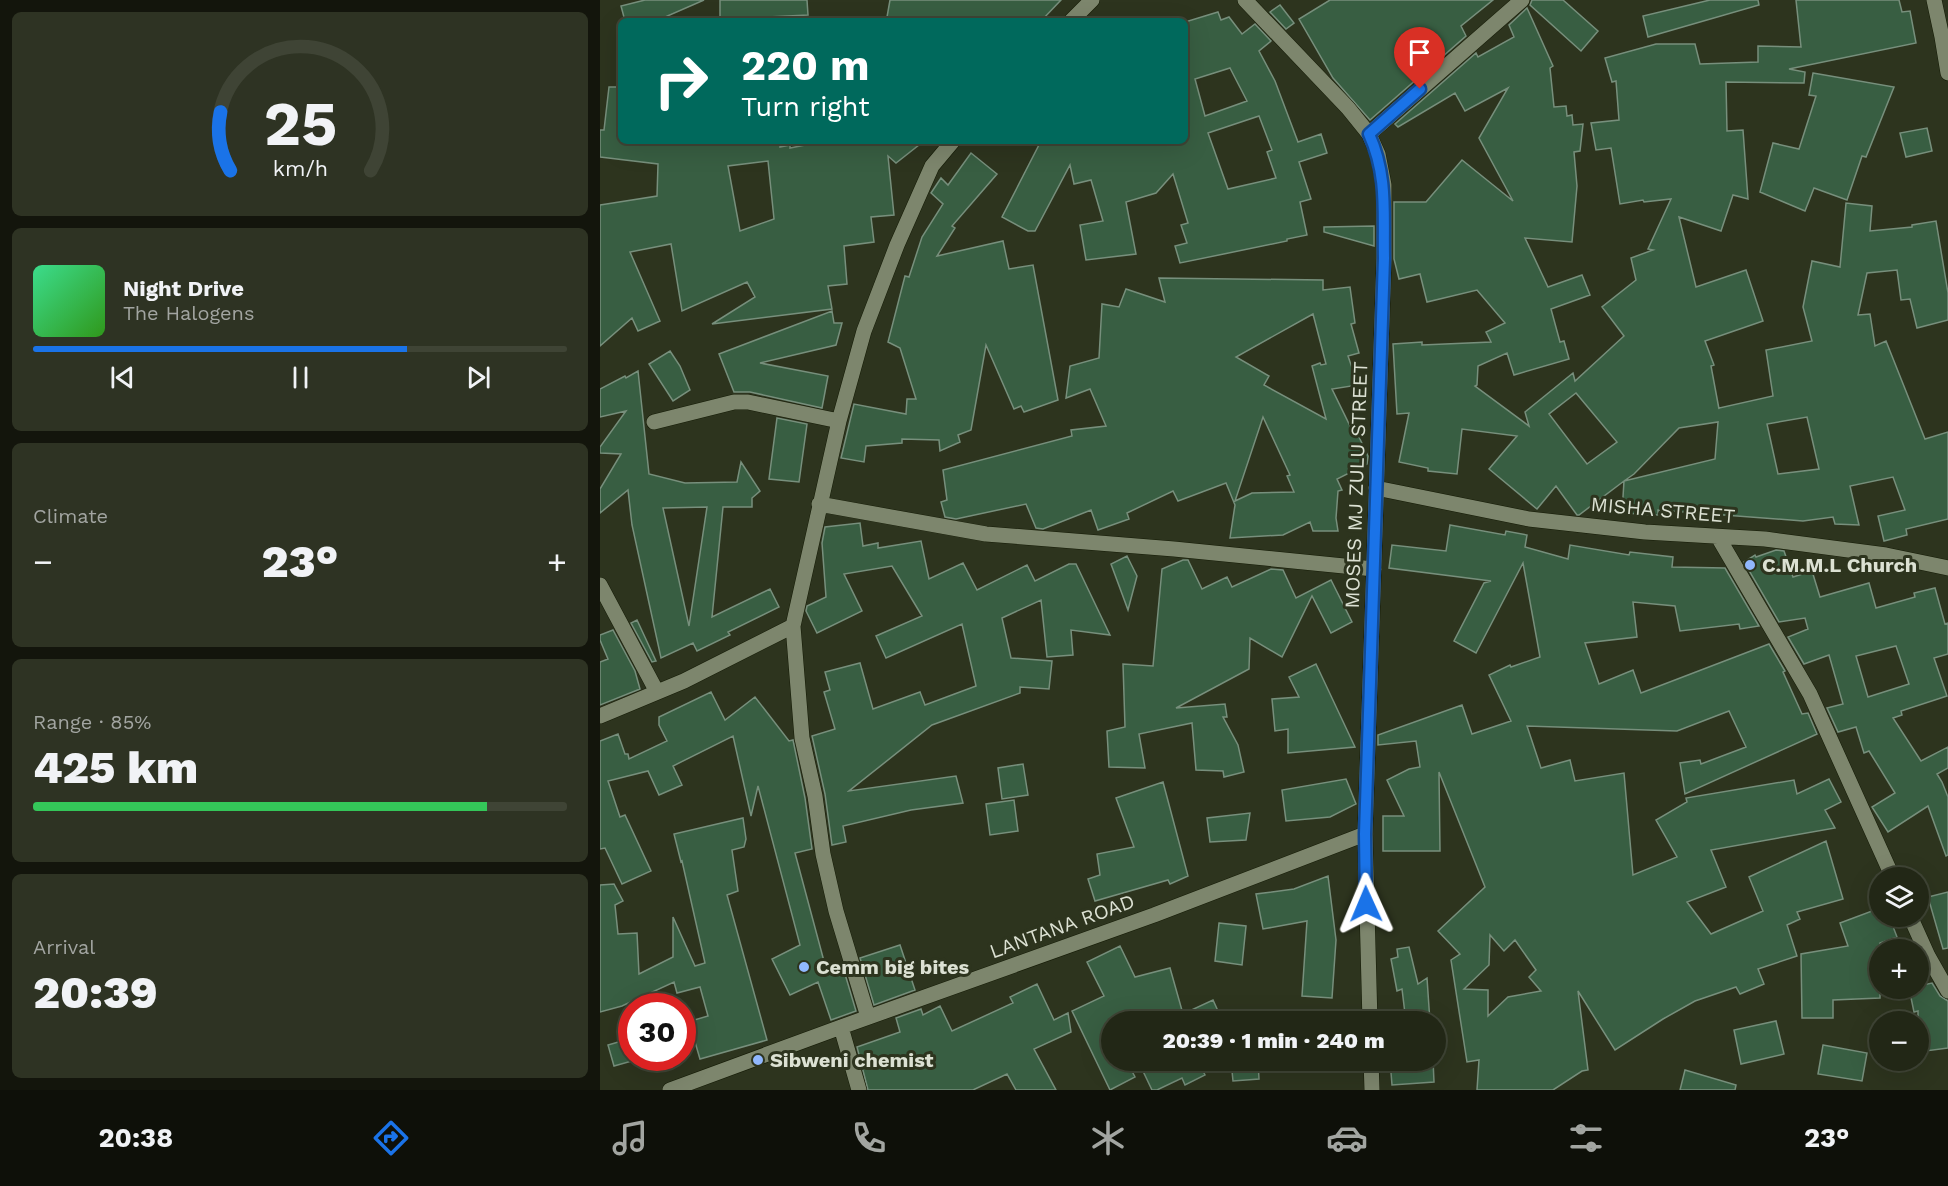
<!DOCTYPE html>
<html lang="en">
<head>
<meta charset="utf-8">
<style>
	:root { --surface:#222716; --page:#2e3323; --text:#f1f3f6; --muted:#a2a5a1; --line:#3f4435; --accent:#1a73e8 }
	body { margin:0; font-family:"Work Sans",sans-serif; background:var(--page); color:var(--text); height:100vh; display:flex; flex-direction:column; font-size:22px; white-space:nowrap }
	* { box-sizing:border-box; margin:0 }
	p { font-size:20px; color:var(--muted) }
	.icon { flex:none; width:33px; height:33px; fill:none; stroke:currentColor; stroke-width:2; stroke-linecap:round; stroke-linejoin:round }
	.map { position:relative; flex:1; overflow:hidden }
	.drawer { display:flex; flex-direction:column; gap:12px; padding:12px; background:#13150c; width:600px }
	.drawer>* { flex:none }
	.top-card { position:absolute; left:18px; top:18px; width:570px; height:126px; border-radius:9px; box-shadow:0 6px 24px #0002,0 0 0 2px var(--line); background:#00695c; color:#fff; overflow:hidden }
	.buttons { position:absolute; left:1269px; top:867px; display:grid; gap:12px }
	.buttons a { display:grid; place-items:center; width:60px; height:60px; border-radius:50%; background:var(--surface); box-shadow:0 6px 24px #0002,0 0 0 2px var(--line); font-size:30px }
	.speed { position:absolute; left:18px; top:993px; display:flex; gap:12px; font-size:30px; font-weight:700; text-align:center }
	.speed>* { display:grid; place-content:center; width:78px; height:78px; border-radius:50%; background:var(--surface); box-shadow:0 6px 24px #0002,0 0 0 2px var(--line); line-height:1 }
	.speed .limit { border:9px solid #d22; background:#fff; color:#111 }
	.pin { position:absolute; display:grid; place-items:center; width:51px; height:51px; color:#fff; margin:-62px -26px; border-radius:50% 50% 50% 0; rotate:-45deg; box-shadow:0 0 6px #0007 }
	.pin .icon { rotate:45deg }
	.me { position:absolute; width:66px; margin:-33px; rotate:359deg; stroke-linejoin:round; filter:drop-shadow(0 0 4px #0008) }
	.turn { display:flex; align-items:center; gap:21px; height:126px; padding:0 24px; font-size:27px }
	.turn .icon { width:78px; height:78px; stroke-width:2.5 }
	.turn b { display:block; font-size:42px; line-height:51px }
	.big { font-size:45px; font-weight:800; line-height:1.1 }
	.drawer .widget { flex:1; display:flex; flex-direction:column; justify-content:center; gap:9px; min-width:0; padding:0 21px; border-radius:9px; background:var(--page) }
	.drawer .dial { align-items:center; gap:0 }
	.dial svg { height:156px; overflow:visible; fill:none; stroke:var(--line); stroke-width:7; stroke-linecap:round; text-anchor:middle }
	.dial text { fill:var(--text); stroke:none }
	.song { display:flex; align-items:center; gap:18px }
	.cover { width:72px; height:72px; border-radius:9px; background:linear-gradient(135deg,hsl(150 70% 55%),hsl(110 70% 35%)) }
	.played { height:6px; border-radius:3px; background:linear-gradient(90deg,var(--accent) 70%,var(--line) 70%) }
	.keys { display:flex; justify-content:space-around; direction:ltr }
	.heat { display:flex; justify-content:space-between; align-items:center; font-size:33px; direction:ltr }
	.charge { height:9px; border-radius:4px; background:linear-gradient(90deg,#34c759 85%,var(--line) 0) }
	.trip { position:absolute; left:501px; top:1011px; width:345px; height:60px; border-radius:30px; background:var(--surface); box-shadow:0 6px 24px #0002,0 0 0 2px var(--line); font-weight:800; line-height:60px; text-align:center }
	.tab-bar { display:flex; height:96px; justify-content:space-around; align-items:center; background:#0e1009; color:var(--muted) }
	.tab-bar .icon { width:42px; height:42px }
	.tab-bar .on { color:var(--accent) }
	.tab-bar b { font-size:27px; color:var(--text) }
	main { display:flex; flex:1; min-height:0 }
	.map>svg:first-child { display:block }
	.building { fill:#385e42; stroke:#778f7c; stroke-width:1.5; fill-rule:evenodd }
	.lines { fill:none; stroke-linecap:round; stroke-linejoin:round }
	.street-casing { stroke:#151b06; stroke-width:16 }
	.street { stroke:#7d866d; stroke-width:15 }
	.route-casing { stroke:#114b97; stroke-width:15 }
	.route { stroke:#1a73e8; stroke-width:10 }
	.poi-dot { fill:#91b8fd; stroke:#2d341e; stroke-width:2 }
	.labels { text-anchor:middle; stroke-width:6; stroke-linejoin:round; paint-order:stroke }
	.street-label { font-size:20px; fill:#dce1d3; stroke:#2d341e }
	.poi-label { font-size:20px; font-weight:bold; fill:#dce1d3; stroke:#2d341e; text-anchor:start }
</style>
</head>
<body>
<main>
<section class="drawer">
<div class="widget dial"><svg viewBox="0 0 100 80">
<path d="M14 69A42 42 0 1 1 86 69"/>
<path d="M14 69A42 42 0 0 1 9 39" stroke="#1a73e8"/>
<text x="50" y="56" font-size="32" font-weight="700">25</text>
<text x="50" y="72" font-size="11">km/h</text>
</svg></div>
<div class="widget">
<div class="song"><i class="cover"></i><div><b>Night Drive</b><p>The Halogens</p></div></div>
<div class="played"></div>
<div class="keys"><svg class="icon" aria-label="previous" viewBox="0 0 24 24"><path d="M18 5L8 12l10 7zM5 5v14"/></svg><svg class="icon" aria-label="pause" viewBox="0 0 24 24"><path d="M8 5v14M16 5v14"/></svg><svg class="icon" aria-label="next" viewBox="0 0 24 24"><path d="M6 5l10 7-10 7zM19 5v14"/></svg></div>
</div>
<div class="widget"><p>Climate</p>
<div class="heat"><a>−</a><b class="big">23°</b><a>+</a></div>
</div>
<div class="widget"><p>Range · 85%</p><b class="big">425 km</b><div class="charge"></div></div>
<div class="widget"><p>Arrival</p><b class="big">20:39</b></div>
</section>
<div class="map">
<svg width="1348" height="1090" viewBox="0 0 1348 1090">
	<rect width="100%" height="100%" fill="#2d341e"/>
	<path class="building" d="M45 0H104L56 21H25L21 6Z
		M120 0H207L208 15 146 18V21H120Z
		M290 0H461L441 21H306L287 17Z
		M730 0H893L861 26 866 36 770 120 733 78 699 19Z
		M932 0H963L998 31 981 51 930 5Z
		M1110 0H1158L1159 5 1048 37 1043 16Z
		M1196 0H1299L1302 12 1310 11 1316 43 1189 69 1205 72 1204 83 1126 82 1127 131 1143 130 1148 199 1133 195 1121 231 1079 217 1096 287 1146 270 1163 321 1105 341 1114 365 1111 366 1119 409V408L1173 396 1166 350 1212 341 1203 307 1212 261 1240 267 1246 203 1272 206 1270 231 1312 227V225L1336 221 1348 293V320L1317 328 1310 299 1301 300 1297 270 1267 273 1258 315 1270 314 1275 346 1286 341 1325 439 1348 432V519L1306 529 1307 535 1284 541 1278 516 1305 510 1293 477 1250 486 1259 525 1235 524 1233 517 1203 521 1058 510V515L1022 513 1024 481 979 515H977L956 486 937 509 889 469 917 436 862 429 857 474 828 471V468L799 462 809 413 797 414 793 344 822 342V345L891 342 886 332 905 323 877 290 827 302 820 274 799 279 794 259V202H826L862 160 913 201 879 138 908 88 865 111 855 93 798 127 795 124 876 53 878 57 914 37 909 25 927 8 953 66 950 68 954 107 966 106 967 116 972 115 973 125 983 124 980 151 974 152 977 186 972 242 925 238 948 287 982 275 990 295 951 309 960 342 964 341 969 359 914 375 907 353 878 366 877 385 875 386 929 426 925 412 973 373 975 381 1024 336 1002 307 1036 280 1031 258 1053 250 1048 249 1071 199 1044 202 1043 200 1020 204 1011 148 996 150 991 123 1019 120 1016 81 1012 82 1005 58 1056 44H1095L1100 64 1158 62V46L1201 47ZM976 393 1017 442 987 464 949 414ZM1207 417 1219 469 1178 474 1167 424ZM1118 422 1115 459 1024 481 1034 474 1079 428Z
		M680 5 694 23 686 29 670 12Z
		M618 12 621 20 629 17 642 34 655 24 671 41 659 51 675 81 698 142 721 134 727 153 699 162 711 199 700 202 707 235 687 239V241L580 263 575 246 587 243 581 225 588 223 573 174 556 193 526 202 536 254 486 260 480 225 503 221 491 180 474 184 470 165 435 231H428L402 217 441 141H585V22ZM630 68 647 101 605 116 595 79ZM659 116 672 150 667 152 676 178 628 189 608 133Z
		M1213 73 1294 87 1266 157 1262 156 1247 200 1214 188 1205 211 1160 192 1173 143 1199 149 1216 96 1209 95Z
		M9 87H21V141H180V147L190 145V148L225 141H324L296 163 288 156 294 215 271 217 274 242 244 246 247 284 228 286 232 309 112 324 155 297 147 282 82 311 71 244 30 252 60 321 38 331 32 318 0 346V205L57 196 58 164 0 157V130H4ZM168 161 174 219 140 231 128 166Z
		M1327 128 1332 151 1306 157 1300 133Z
		M371 153 397 174 352 226 355 228 337 256 403 241 409 269 433 265 458 400 424 412 421 406 414 409 386 345 371 430 358 435 360 442 340 451 339 440 302 439V443L266 446 264 462 241 458 254 404 306 414 307 399H316L300 348 288 342 305 276 309 277 322 237 343 204 331 193 341 178 348 185Z
		M774 226V246L724 232V227Z
		M559 278 723 280V290L750 287 755 323 751 324 759 353 748 356 758 385 732 389 755 436 758 435 768 456 767 464 737 479 742 490 738 491 736 518 738 531H713L710 522 683 535 630 538 635 505 626 483 578 501 573 491 527 513 529 519 498 530 491 510 443 529 436 528 426 504 356 519 345 517 341 502 347 500 343 470 472 436 471 430 506 426 490 389 466 398 470 366 499 358 502 304 519 307 526 289 565 302ZM713 314 726 364 721 365 720 363 712 366 726 419 664 385 669 376 636 357ZM663 417 690 475 687 476 694 492 652 493 635 501Z
		M232 311 234 323H242L236 345 160 363 228 376 222 408 150 392H134L119 354Z
		M70 351 80 366 90 390 73 401 49 364Z
		M38 371 49 474 85 483 137 482 141 462 160 491 152 498V507H123L112 617 170 589 179 607 128 632 130 635 97 651 93 643 61 658 32 525 28 490 0 513V489L21 454 0 453V447L26 411 0 417V389L25 376 26 378ZM107 507 89 626 63 508Z
		M177 418 207 424 199 482 169 479Z
		M260 523 263 546 278 543V548L321 541 329 579 363 563 377 590 427 565 435 581 469 564H476L510 635 471 630 473 655 447 657 441 600 402 618 411 658 452 661 449 689 420 687V693L332 725 249 791 356 776 363 803 311 810 243 826 246 842 232 845 225 794 212 736 235 729 224 692 230 690 225 672 260 663 273 709 320 692 325 705 376 686 362 624 286 658 276 636 322 616 292 566 244 574 262 611 217 633 206 611 207 606 226 597 222 543 225 527Z
		M850 525 905 535 906 531 927 535 925 547 968 559 970 545 1029 555 1030 552 1073 557 1072 567 1125 568 1159 626 1140 629 1139 624 1080 631 1075 606 1033 602 1037 637 985 643 999 684 1033 670 1041 693 1169 644 1185 671 1183 672 1202 714 1208 713 1217 734 1085 794 1080 763 1100 760 1101 764 1146 747 1129 711 1077 731 927 726 941 768 970 760 975 781 1024 773 1033 875 1077 857 1056 820 1087 802 1086 798 1194 780 1197 794 1229 779 1241 802 1225 810 1235 828 1111 850 1126 887 1087 902 1111 934 1163 911 1149 877 1226 841 1243 899 1197 912 1200 919 1187 925 1197 956 1158 969 1164 984 1140 994 1136 987 1095 1001 1063 1019 1015 1050 978 991 988 1070 982 1071 953 1090H877L879 1060 867 1062 851 960 860 954 838 931 885 887 839 772 840 851H783V816H804L787 780 809 769 820 767 816 741 778 745V735L862 705 872 734 911 721 889 675 910 665 911 667 940 657 923 563 876 653 854 641 884 583 891 581 789 568 792 545 846 551ZM890 935 904 951 915 940 936 970 929 977 941 991 908 997 888 1016V990L864 989 889 965Z
		M1176 550 1184 551 1193 577 1212 571 1220 597 1269 583 1276 608 1315 597 1314 593 1335 588 1345 624 1348 623V654L1334 658 1347 696 1301 711 1302 715 1293 718 1321 761 1348 747V768L1337 774 1342 782 1348 797V855L1346 856 1328 806 1288 832 1272 807 1295 793 1269 751 1264 753 1256 727 1238 732 1227 708 1243 704 1229 655 1204 664 1188 637 1208 629 1205 618 1179 622 1144 562 1155 555 1156 557ZM1296 646 1309 684 1268 697 1256 656Z
		M527 556 537 576 528 610 511 564Z
		M583 560H588L602 589 627 577 632 587 671 569 683 570 696 598 731 580 752 622 731 633 712 596 682 657 650 638 649 669 576 708 625 704 627 717H623L638 745 644 772 624 777 623 771 596 770 592 723 539 734 545 768 509 767 507 731 525 727 523 664 553 666 562 569Z
		M37 620 56 661 52 662 31 623Z
		M13 630 35 671 40 689 0 705V662L8 659 0 640V635Z
		M716 664 755 747 688 753V729L675 731 672 699 699 697 689 677Z
		M111 692 125 720 155 697 189 741 193 740 205 798 212 849 195 853 225 965 231 963 232 967 242 964 256 1011 231 1020 218 982 190 995 172 959 200 945 158 786 151 816 133 736 73 766 82 785 59 795 48 771 8 781 20 817 25 815 51 871 22 884 5 848 0 849V741L18 734 25 754H28L29 759 67 741 59 725V717Z
		M423 764 428 795 402 799 398 768Z
		M746 779 756 804 730 817 686 821 682 790Z
		M563 782 588 876 570 884 568 880 495 901 488 879 500 875 497 854 534 847 516 798Z
		M414 800 418 831 390 835 386 804Z
		M650 813 646 840 610 842 607 818Z
		M143 818 146 839 144 847 132 850 138 891 127 895 167 1040 100 1059 95 1042 89 1044 84 1023 108 1016 100 987 77 993 74 982 22 1006 0 1012V885L14 884 23 901 15 905 18 934 37 933 39 974 73 957V917L95 966 105 963 82 861 81 862 74 834Z
		M728 876 736 940 732 998 702 996 707 921 663 929 656 894 694 889Z
		M1348 892V948L1343 949 1328 897Z
		M1280 908V916H1289L1297 937 1280 943V998L1233 1000V1018H1202L1201 954 1248 946 1240 923Z
		M619 923 646 926 642 965 615 961Z
		M300 945 315 990 274 1005 260 958Z
		M520 946 535 977 570 968 583 1014 613 1000 623 1022H512V1060H526L535 1077 510 1090 472 1011 504 996 487 962Z
		M809 947 818 984 827 978 830 1022H806L802 989 797 991 791 959 798 957 797 949Z
		M1332 983 1340 996 1348 1001V1048L1318 1052V1011L1314 1012 1309 988H1318V986Z
		M437 984 454 1020 468 1013 471 1032 434 1049 456 1090H416L407 1074 373 1090H268L257 1047 300 1032 296 1018 321 1009 323 1015 340 1006 352 1031 413 1003 410 997Z
		M1176 1021 1184 1054 1141 1064 1134 1030Z
		M32 1038V1061L14 1066 8 1045Z
		M1223 1045 1267 1053 1262 1081 1218 1074Z
		M560 1060H620L602 1069 605 1075 585 1085 582 1078 557 1090H552L542 1069Z
		M635 1060H658L659 1079 633 1081 632 1071Z
		M790 1060H833L834 1082 792 1085Z
		M1085 1070 1136 1085 1135 1090H1080Z"/>
	<g class="lines">
		<g class="street-casing">
			<path id="street" d="M645 0 748 108 769 134 778 154 784 185V258L765 834 770 1022
				M1334 0 1342 37 1348 73
				M471 21 492 0
				M769 134 922 0
				M54 422 134 402H148L239 421
				M776 488 929 519 1045 532 1165 539 1286 555 1348 568
				M219 504 386 534 574 549 774 569
				M1118 537 1210 694 1293 878
				M0 585 57 692
				M0 716 84 681 193 626
				M1310 916 1328 956 1348 991
				M268 1017 236 911 223 854 215 796 202 738 193 626 239 421 264 331 297 245 332 166 353 141
				M241 1027 259 1090
				M771 1060 772 1090
				M70 1090 241 1027 554 915 765 834"/>
		</g>
		<use href="#street" class="street"/>
	</g>
	<g class="lines">
		<g class="route-casing">
			<path id="route" d="M766 904 765 834 784 258C783 213 788 176 769 134L820 89"/>
		</g>
		<use href="#route" class="route"/>
	</g>
	<g class="poi-dot">
		<circle cx="1150" cy="565" r="6"/>
		<circle cx="204" cy="967" r="6"/>
		<circle cx="158" cy="1060" r="6"/>
	</g>
	<g class="labels">
		<g class="street-label">
			<text transform="translate(756 485) rotate(-88)" y="7">MOSES MJ ZULU STREET</text>
			<text transform="translate(1063 510) rotate(5)" y="7">MISHA STREET</text>
			<text transform="translate(462 926) rotate(-20)" y="7">LANTANA ROAD</text>
		</g>
		<g class="poi-label">
			<text x="1162" y="572">C.M.M.L Church</text>
			<text x="216" y="974">Cemm big bites</text>
			<text x="170" y="1067">Sibweni chemist</text>
		</g>
	</g>
</svg>
<div class="buttons">
<a><svg class="icon" aria-label="layers" viewBox="0 0 24 24"><path d="M12 4l9 5-9 5-9-5zM3 14l9 5 9-5"/></svg></a>
<a>+</a>
<a>−</a>
</div>
<div class="speed"><div class="limit">30</div></div>
<div class="pin" style="left:820px;top:89px;background:#d93025"><svg class="icon" aria-label="arrive" viewBox="0 0 24 24"><path d="M6 21V4h12l-3 4 3 4H6"/></svg></div>
<svg class="me" style="left:766px;top:904px" viewBox="-20 -20 40 40"><path d="M0-17L14 15 0 8-14 15z" fill="#1a73e8" stroke="#fff" stroke-width="4"/></svg>
<div class="trip">20:39 · 1 min · 240 m</div>
<div class="top-card">
<div class="turn"><svg class="icon" aria-label="right" viewBox="0 0 24 24"><path d="M7 20v-9h11M14 6l5 5-5 5"/></svg><div><b>220 m</b>Turn right</div></div>
</div>
</div>
</main>
<nav class="tab-bar">
<b>20:38</b>
<svg class="icon on" aria-label="directions" viewBox="0 0 24 24"><path d="M12 3l9 9-9 9-9-9zM9 14v-3h6M13 9l2 2-2 2"/></svg>
<svg class="icon" aria-label="music" viewBox="0 0 24 24"><path d="M9 18V5l10-2v13"/><circle cx="6" cy="18" r="3"/><circle cx="16" cy="16" r="3"/></svg>
<svg class="icon" aria-label="phone" viewBox="0 0 24 24"><path d="M5 4h4l2 5-3 2q2 4 5 5l2-3 5 2v4C11 20 4 13 5 4z"/></svg>
<svg class="icon" aria-label="climate" viewBox="0 0 24 24"><path d="M12 3v18M4 7l16 10M4 17L20 7"/></svg>
<svg class="icon" aria-label="car" viewBox="0 0 24 24"><path d="M5 17H2v-5l4-1 3-4h7l3 4 3 1v5h-3M9 17h6M6 11h13"/><circle cx="7" cy="17" r="2"/><circle cx="17" cy="17" r="2"/></svg>
<svg class="icon" aria-label="filters" viewBox="0 0 24 24"><path d="M4 7h16M4 17h16"/><circle cx="9" cy="7" r="2"/><circle cx="15" cy="17" r="2"/></svg>
<b>23°</b>
</nav>
</body>
</html>
